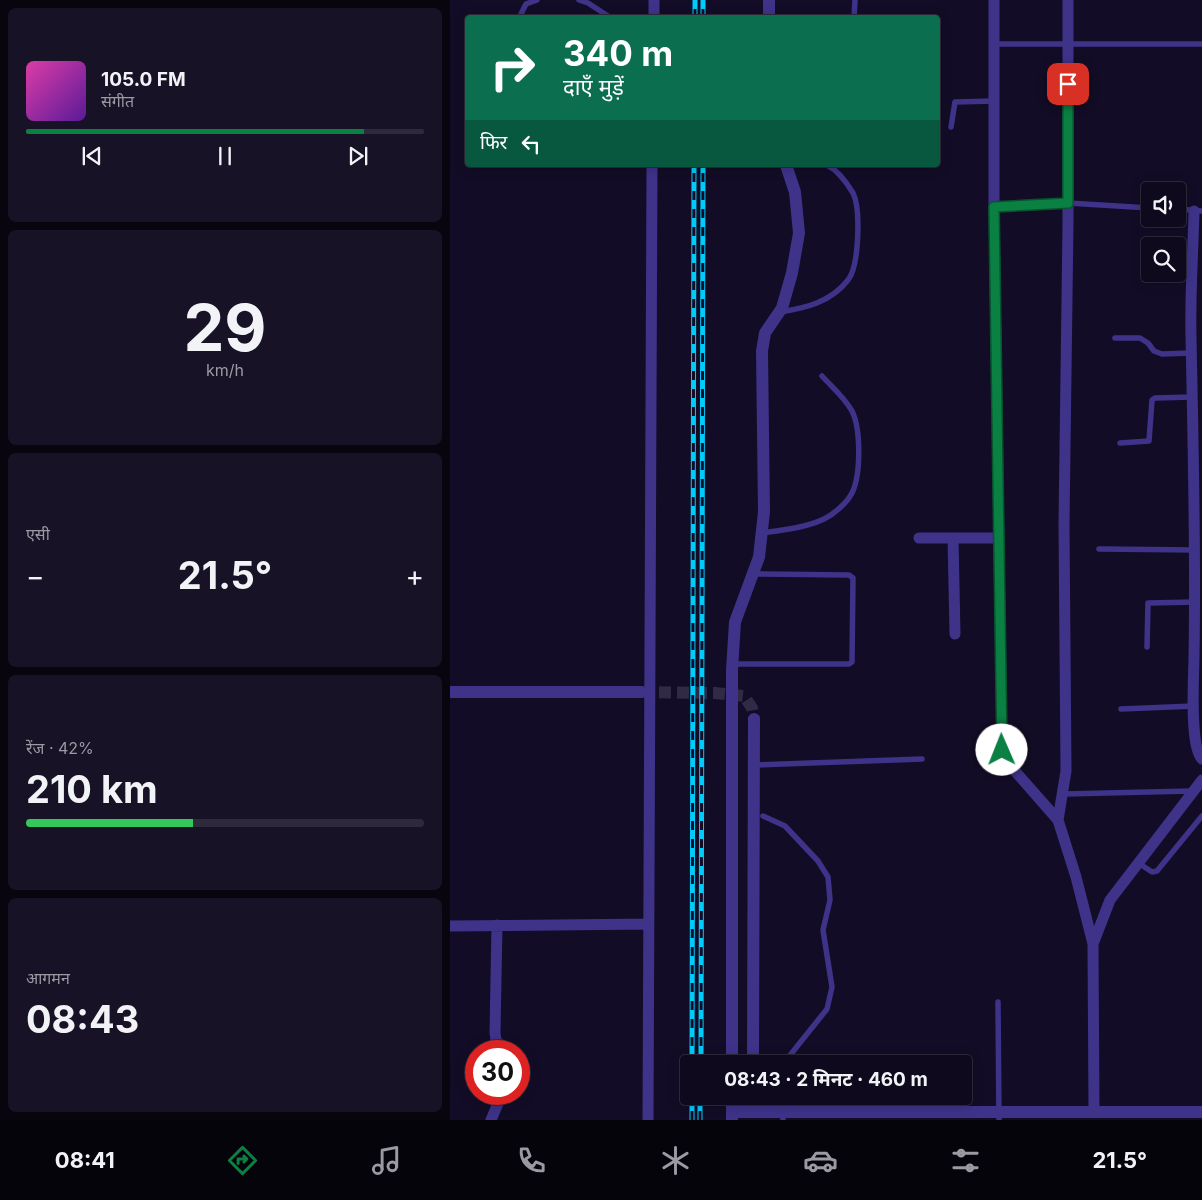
<!DOCTYPE html>
<html lang="hi">
<head>
<meta charset="utf-8">
<style>
	:root { --surface:#0e091c; --page:#171225; --text:#f1f3f6; --muted:#9b9aa3; --line:#2e2a3b; --accent:#0b8043 }
	body { margin:0; font-family:Inter,"Noto Sans Devanagari",sans-serif; background:var(--page); color:var(--text); height:100vh; display:flex; flex-direction:column; font-size:19px; white-space:nowrap }
	* { box-sizing:border-box; margin:0 }
	p { font-size:16px; color:var(--muted) }
	.icon { flex:none; width:28px; height:28px; fill:none; stroke:currentColor; stroke-width:2; stroke-linecap:round; stroke-linejoin:round }
	.map { position:relative; flex:1; overflow:hidden }
	.sheet { display:flex; flex-direction:column; gap:8px; padding:8px; background:#08050f; width:450px }
	.sheet>* { flex:none }
	.guide { position:absolute; left:15px; top:15px; width:475px; height:152px; border-radius:5px; box-shadow:0 2px 12px #0003,0 0 0 1px var(--line); background:#0b6e4f; color:#fff; overflow:hidden }
	.controls { position:absolute; left:691px; top:182px; display:grid; gap:10px }
	.controls a { display:grid; place-items:center; width:45px; height:45px; border-radius:5px; background:var(--surface); box-shadow:0 2px 12px #0003,0 0 0 1px var(--line); font-size:25px }
	.speed { position:absolute; left:15px; top:1040px; display:flex; gap:10px; font-size:25px; font-weight:700; text-align:center }
	.speed>* { display:grid; place-content:center; width:65px; height:65px; border-radius:50%; background:var(--surface); box-shadow:0 2px 12px #0003,0 0 0 1px var(--line); line-height:1 }
	.speed .limit { border:8px solid #d22; background:#fff; color:#111 }
	.pin { position:absolute; display:grid; place-items:center; width:42px; height:42px; color:#fff; margin:-21px; border-radius:10px; box-shadow:0 2px 8px #0006 }
	.me { position:absolute; width:55px; margin:-28px; rotate:359deg; stroke-linejoin:round; filter:drop-shadow(0 0 4px #0008) }
	.turn { display:flex; align-items:center; gap:18px; height:105px; padding:0 15px; font-size:22px }
	.turn .icon { width:65px; height:65px; stroke-width:2.5 }
	.turn b { display:block; font-size:35px; line-height:42px }
	.then { display:flex; align-items:center; height:48px; padding:0 15px; background:#0003; gap:10px; font-size:19px }
	.big { font-size:38px; font-weight:700; line-height:1.1 }
	.sheet .tile { flex:1; display:flex; flex-direction:column; justify-content:center; gap:8px; min-width:0; padding:0 18px; border-radius:8px; background:var(--page) }
	.sheet .dial { align-items:center; gap:0 }
	.dial b { font-size:65px; line-height:1 }
	.song { display:flex; align-items:center; gap:15px }
	.cover { width:60px; height:60px; border-radius:8px; background:linear-gradient(135deg,hsl(320 70% 55%),hsl(270 70% 35%)) }
	.played { height:5px; border-radius:2px; background:linear-gradient(90deg,var(--accent) 85%,var(--line) 85%) }
	.keys { display:flex; justify-content:space-around; direction:ltr }
	.heat { display:flex; justify-content:space-between; align-items:center; font-size:28px; direction:ltr }
	.charge { height:8px; border-radius:4px; background:linear-gradient(90deg,#34c759 42%,var(--line) 0) }
	.trip { position:absolute; left:230px; top:1055px; width:292px; height:50px; border-radius:5px; background:var(--surface); box-shadow:0 2px 12px #0003,0 0 0 1px var(--line); font-weight:700; line-height:50px; text-align:center }
	.tab-bar { display:flex; height:80px; justify-content:space-around; align-items:center; background:#06040b; color:var(--muted) }
	.tab-bar .icon { width:35px; height:35px }
	.tab-bar .selected { color:var(--accent) }
	.tab-bar b { font-size:22px; color:var(--text) }
	main { display:flex; flex:1; min-height:0 }
	.map>svg:first-child { display:block }
	.lines { fill:none; stroke-linecap:round; stroke-linejoin:round }
	.tertiary-tunnel { stroke:#312a47; stroke-width:12; stroke-dasharray:12 6; stroke-linecap:butt }
	.service { stroke:#3e3389; stroke-width:5.5 }
	.minor { stroke:#3e3389; stroke-width:11 }
	.tertiary { stroke:#3e3389; stroke-width:12 }
	.rail-casing { stroke:#00ccfc; stroke-width:5 }
	.rail { stroke:#130c26; stroke-width:3; stroke-dasharray:9; stroke-linecap:butt }
	.route-casing { stroke:#07532c; stroke-width:12 }
	.route { stroke:#0b8043; stroke-width:9 }
</style>
</head>
<body>
<main>
<section class="sheet">
<div class="tile">
<div class="song"><i class="cover"></i><div><b>105.0 FM</b><p>संगीत</p></div></div>
<div class="played"></div>
<div class="keys"><svg class="icon" aria-label="previous" viewBox="0 0 24 24"><path d="M18 5L8 12l10 7zM5 5v14"/></svg><svg class="icon" aria-label="pause" viewBox="0 0 24 24"><path d="M8 5v14M16 5v14"/></svg><svg class="icon" aria-label="next" viewBox="0 0 24 24"><path d="M6 5l10 7-10 7zM19 5v14"/></svg></div>
</div>
<div class="tile dial"><b>29</b><p>km/h</p></div>
<div class="tile"><p>एसी</p>
<div class="heat"><a>−</a><b class="big">21.5°</b><a>+</a></div>
</div>
<div class="tile"><p>रेंज · 42%</p><b class="big">210 km</b><div class="charge"></div></div>
<div class="tile"><p>आगमन</p><b class="big">08:43</b></div>
</section>
<div class="map">
<svg width="752" height="1120" viewBox="0 0 752 1120">
	<rect width="100%" height="100%" fill="#130c26"/>
	<g class="lines">
		<path class="tertiary-tunnel" d="M191 692 265 693 294 696 302 708 304 719"/>
		<path class="service" d="M129 0 138 3 161 18
			M69 18 76 4 87 0
			M404 18 405 0
			M544 44H752
			M501 127 505 102 544 101
			M544 207 618 203 700 208
			M728 209 752 211
			M330 312C356 308 381 302 398 280 409 267 411 209 403 193 397 183 387 170 377 165
			M665 338H690L698 343 704 351 712 354 742 353
			M670 443 699 441 702 400 705 398 742 397
			M311 533C333 530 355 528 374 519 384 514 397 503 402 493 411 475 411 429 402 411 395 398 382 387 372 376
			M649 549 746 550
			M697 647 698 603 745 602
			M282 664H399L402 662 403 578 399 575 303 574
			M671 709 744 706
			M304 765 472 759
			M614 794 742 791
			M313 816 335 826 368 861 378 877 380 900 373 930 382 987 377 1009 337 1059 335 1064
			M687 862 702 872 707 871 752 816
			M548 1002 549 1120
			M331 1096 333 1120"/>
		<path class="minor" d="M544 0V207L552 750 557 762 608 820
			M618 0V224L614 524 616 771 608 820 626 877 643 944
			M204 18V0
			M744 211C743 252 740 294 741 336 743 442 746 548 744 655 744 675 739 746 752 759
			M469 538H549
			M503 538 505 634
			M47 925 45 1033 46 1040 53 1051
			M0 926 199 924
			M644 1111 643 944 660 900 752 780
			M41 1120 52 1094
			M198 1120 202 165"/>
		<path class="tertiary" d="M319 0V18
			M0 692H191
			M282 1064V670L285 622 309 557 314 512 312 351 315 333 332 308 342 273 349 233 345 192 336 165
			M303 1064 304 719
			M282 1112H752
			M303 1112V1096
			M282 1119V1096"/>
		<g class="rail-casing">
			<path id="rail" d="M245 18V0
				M253 18V0
				M242 1064 244 165
				M251 1064 253 165
				M242 1120V1096
				M250 1120V1096"/>
		</g>
		<use href="#rail" class="rail"/>
	</g>
	<g class="lines">
		<g class="route-casing">
			<path id="route" d="M552 750 544 207 618 203V84"/>
		</g>
		<use href="#route" class="route"/>
	</g>
</svg>
<div class="controls">
<a><svg class="icon" aria-label="sound" viewBox="0 0 24 24"><path d="M4 9h4l5-4v14l-5-4H4zM17 9q2 3 0 6"/></svg></a>
<a><svg class="icon" aria-label="search" viewBox="0 0 24 24"><circle cx="10" cy="10" r="6"/><path d="M15 15l6 6"/></svg></a>
</div>
<div class="speed"><div class="limit">30</div></div>
<div class="pin" style="left:618px;top:84px;background:#d93025"><svg class="icon" aria-label="arrive" viewBox="0 0 24 24"><path d="M6 21V4h12l-3 4 3 4H6"/></svg></div>
<svg class="me" style="left:552px;top:750px" viewBox="-20 -20 40 40"><circle r="19" fill="#fff"/><path d="M0-13L10 11 0 6-10 11z" fill="#0b8043"/></svg>
<div class="trip">08:43 · 2 मिनट · 460 m</div>
<div class="guide">
<div class="turn"><svg class="icon" aria-label="right" viewBox="0 0 24 24"><path d="M7 20v-9h11M14 6l5 5-5 5"/></svg><div><b>340 m</b>दाएँ मुड़ें</div></div>
<div class="then">फिर<svg class="icon" aria-label="left" viewBox="0 0 24 24"><path d="M17 20v-9H6M10 6l-5 5 5 5"/></svg></div>
</div>
</div>
</main>
<nav class="tab-bar">
<b>08:41</b>
<svg class="icon selected" aria-label="directions" viewBox="0 0 24 24"><path d="M12 3l9 9-9 9-9-9zM9 14v-3h6M13 9l2 2-2 2"/></svg>
<svg class="icon" aria-label="music" viewBox="0 0 24 24"><path d="M9 18V5l10-2v13"/><circle cx="6" cy="18" r="3"/><circle cx="16" cy="16" r="3"/></svg>
<svg class="icon" aria-label="phone" viewBox="0 0 24 24"><path d="M5 4h4l2 5-3 2q2 4 5 5l2-3 5 2v4C11 20 4 13 5 4z"/></svg>
<svg class="icon" aria-label="climate" viewBox="0 0 24 24"><path d="M12 3v18M4 7l16 10M4 17L20 7"/></svg>
<svg class="icon" aria-label="car" viewBox="0 0 24 24"><path d="M5 17H2v-5l4-1 3-4h7l3 4 3 1v5h-3M9 17h6M6 11h13"/><circle cx="7" cy="17" r="2"/><circle cx="17" cy="17" r="2"/></svg>
<svg class="icon" aria-label="filters" viewBox="0 0 24 24"><path d="M4 7h16M4 17h16"/><circle cx="9" cy="7" r="2"/><circle cx="15" cy="17" r="2"/></svg>
<b>21.5°</b>
</nav>
</body>
</html>
